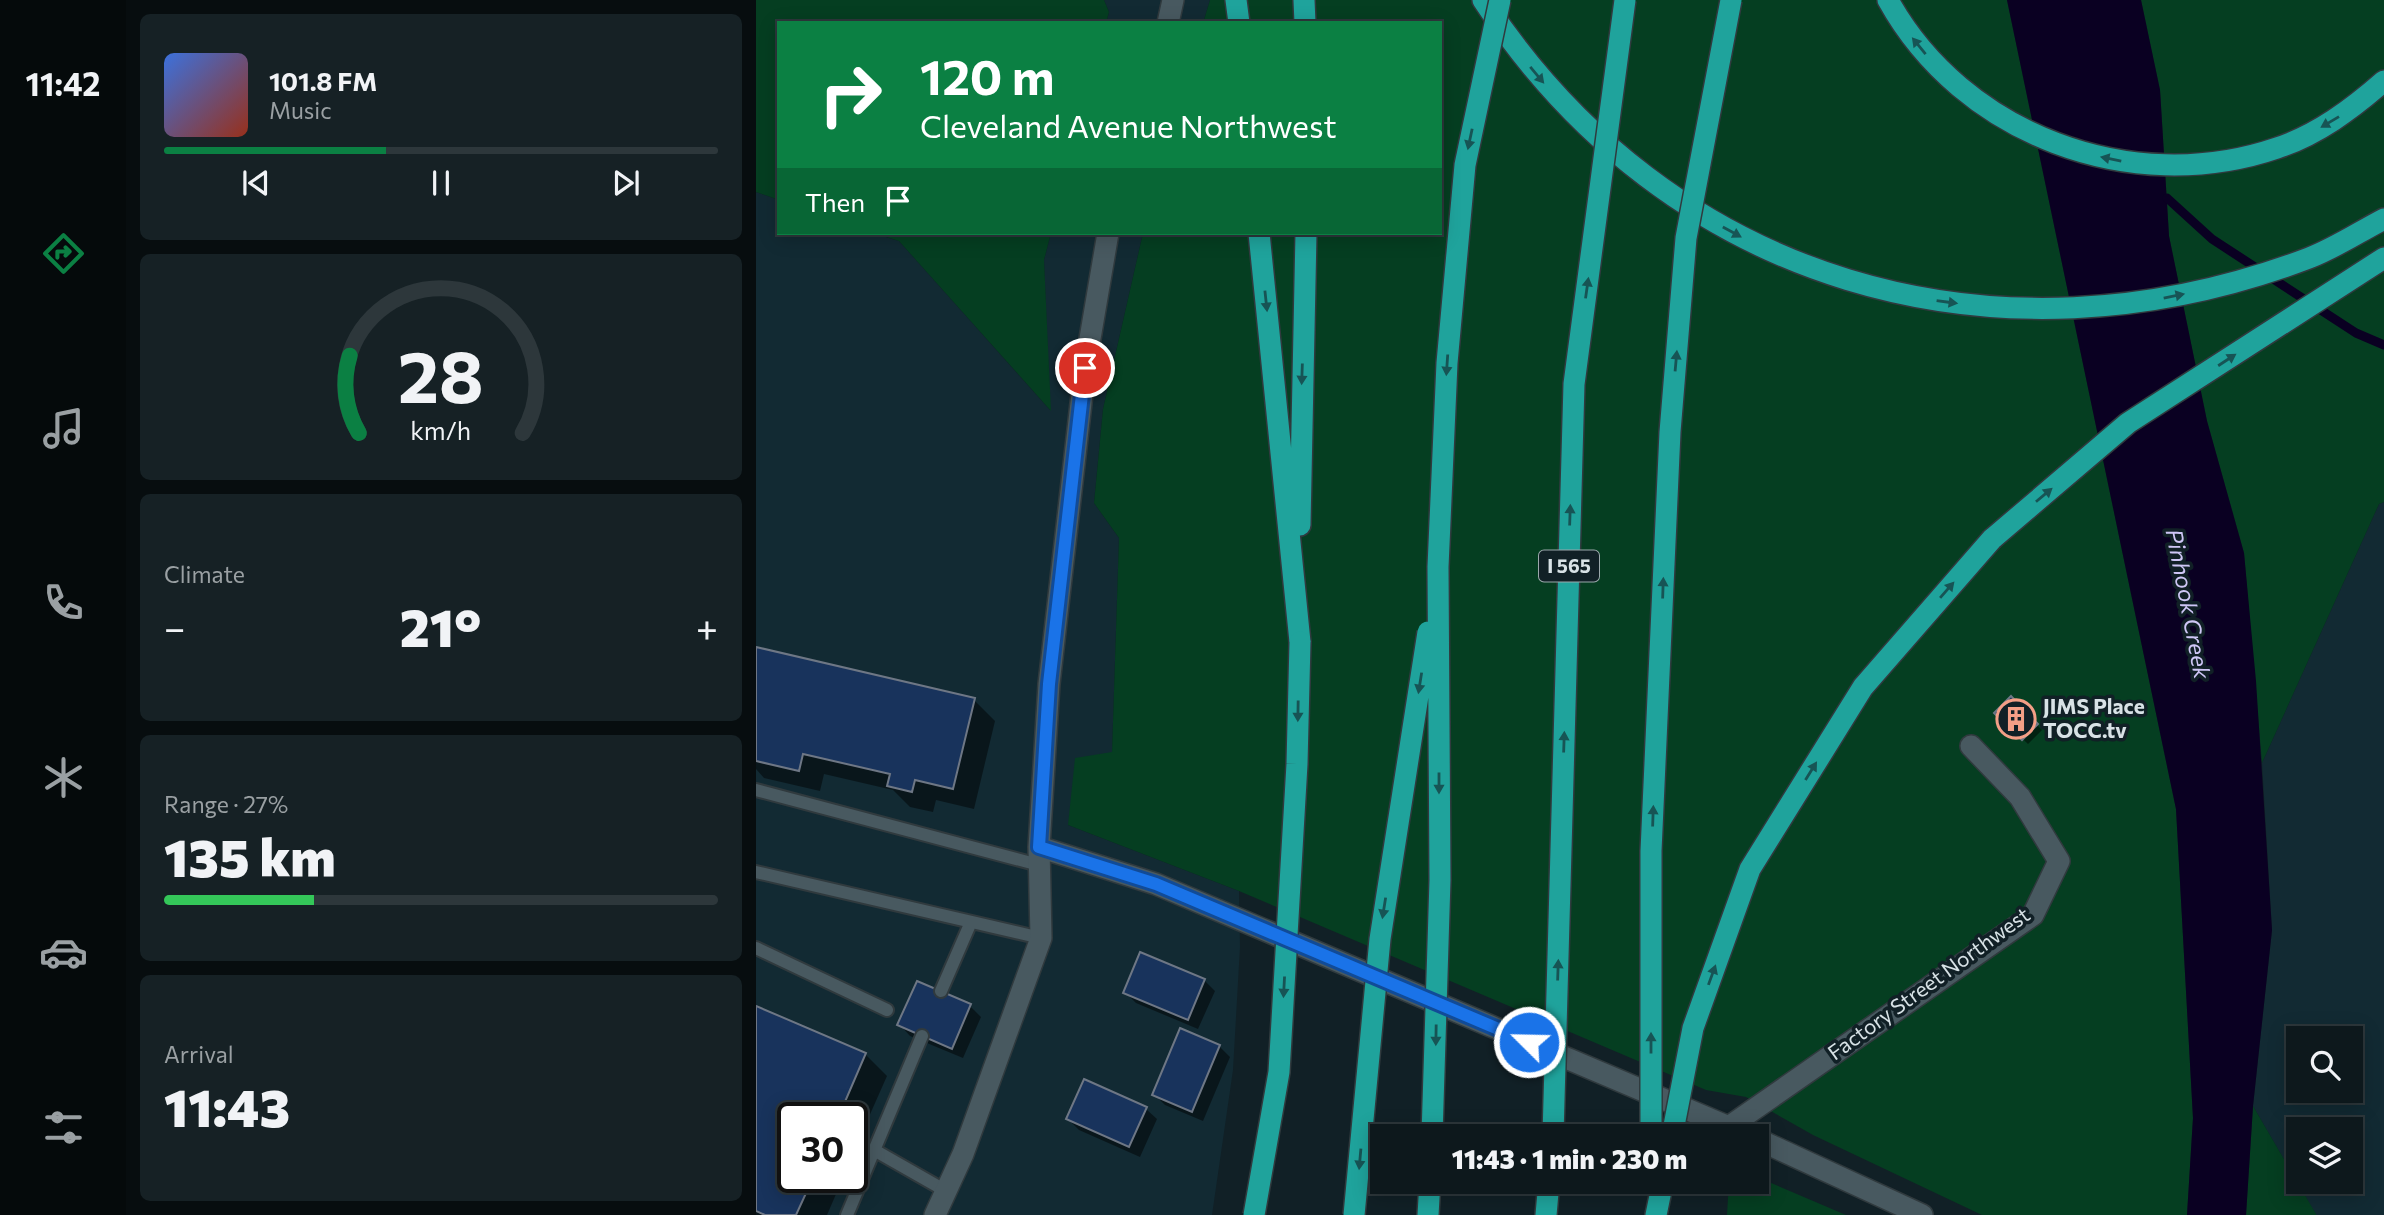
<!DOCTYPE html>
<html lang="en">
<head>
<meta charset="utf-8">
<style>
	:root { --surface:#0d181c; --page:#162125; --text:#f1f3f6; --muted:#9aa0a3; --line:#2d373b; --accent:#0b8043 }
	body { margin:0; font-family:Commissioner,sans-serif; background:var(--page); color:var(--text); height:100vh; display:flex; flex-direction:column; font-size:26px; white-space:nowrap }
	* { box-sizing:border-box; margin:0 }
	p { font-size:23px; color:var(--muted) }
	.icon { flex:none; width:38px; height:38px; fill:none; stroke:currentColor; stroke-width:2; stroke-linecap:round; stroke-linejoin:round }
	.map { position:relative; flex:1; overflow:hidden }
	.sheet { display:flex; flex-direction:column; gap:14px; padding:14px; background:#070d0f; width:630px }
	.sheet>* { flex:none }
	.banner { position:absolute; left:21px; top:21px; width:665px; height:214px; border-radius:0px; box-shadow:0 4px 18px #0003,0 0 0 2px var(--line); background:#0b8043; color:#fff; overflow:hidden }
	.buttons { position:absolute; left:1530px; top:1026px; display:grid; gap:14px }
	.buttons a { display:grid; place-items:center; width:77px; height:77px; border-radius:0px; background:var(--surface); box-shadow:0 4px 18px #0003,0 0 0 2px var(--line); font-size:35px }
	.speed { position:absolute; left:21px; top:1102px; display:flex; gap:14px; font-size:35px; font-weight:700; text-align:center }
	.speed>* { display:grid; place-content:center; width:91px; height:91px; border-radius:50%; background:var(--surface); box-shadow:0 4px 18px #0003,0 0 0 2px var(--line); line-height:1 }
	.speed .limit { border:4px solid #111; border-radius:10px; background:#fff; color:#111 }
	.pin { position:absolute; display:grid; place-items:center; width:60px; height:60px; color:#fff; margin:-30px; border:4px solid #fff; border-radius:50%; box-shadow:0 2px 7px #0007 }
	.me { position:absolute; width:77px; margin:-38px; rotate:293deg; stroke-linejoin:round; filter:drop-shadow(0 0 5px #0008) }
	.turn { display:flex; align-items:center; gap:24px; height:147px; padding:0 28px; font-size:32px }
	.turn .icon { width:91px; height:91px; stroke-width:2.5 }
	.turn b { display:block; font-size:49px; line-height:60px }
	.then { display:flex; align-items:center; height:66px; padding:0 28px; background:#0003; gap:14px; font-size:26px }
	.big { font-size:52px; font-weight:800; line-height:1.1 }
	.sheet .tile { flex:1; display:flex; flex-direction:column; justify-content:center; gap:10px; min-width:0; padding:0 24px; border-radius:10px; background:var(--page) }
	.sheet .dial { align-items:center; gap:0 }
	.dial svg { height:182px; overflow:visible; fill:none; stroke:var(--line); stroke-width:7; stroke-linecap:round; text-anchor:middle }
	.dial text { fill:var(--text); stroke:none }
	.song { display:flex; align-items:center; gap:21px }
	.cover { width:84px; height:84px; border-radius:10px; background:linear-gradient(135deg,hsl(220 70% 55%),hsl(10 70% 35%)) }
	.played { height:7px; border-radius:4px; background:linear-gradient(90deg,var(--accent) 40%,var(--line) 40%) }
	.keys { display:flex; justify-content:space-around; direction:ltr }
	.heat { display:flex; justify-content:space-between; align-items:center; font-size:38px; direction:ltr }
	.charge { height:10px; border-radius:5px; background:linear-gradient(90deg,#34c759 27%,var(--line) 0) }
	.trip { position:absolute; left:614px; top:1124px; width:399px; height:70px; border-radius:0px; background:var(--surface); box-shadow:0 4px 18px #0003,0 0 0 2px var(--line); font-weight:800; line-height:70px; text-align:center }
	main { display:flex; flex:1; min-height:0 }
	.tabs { display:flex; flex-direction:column; width:126px; justify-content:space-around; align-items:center; background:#050a0b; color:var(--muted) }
	.tabs .icon { width:49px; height:49px }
	.tabs .current { color:var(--accent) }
	.tabs b { font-size:32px; color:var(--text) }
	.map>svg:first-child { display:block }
	.built { fill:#122a33; fill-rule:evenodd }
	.green { fill:#053e21 }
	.water { fill:#0a0022 }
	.shadow { fill:#0007 }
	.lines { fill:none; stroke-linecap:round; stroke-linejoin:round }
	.stream { stroke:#0a0022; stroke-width:9 }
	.building { fill:#18335c; stroke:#6e7785; stroke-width:2 }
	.service-casing { stroke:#303a3e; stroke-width:16 }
	.minor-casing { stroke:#303a3e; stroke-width:24 }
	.motorway-casing { stroke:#303a3e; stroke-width:24 }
	.service { stroke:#485960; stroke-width:12 }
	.minor { stroke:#485960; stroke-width:21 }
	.motorway { stroke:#1fa39c; stroke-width:21 }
	.motorway-bridge-casing { stroke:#303a3e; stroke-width:24; stroke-linecap:butt }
	.motorway-bridge { stroke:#1fa39c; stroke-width:21 }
	.oneway { fill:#175455 }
	.route-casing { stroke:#114b97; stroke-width:18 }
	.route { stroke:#1a73e8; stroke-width:12 }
	.labels { text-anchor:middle; stroke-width:7; stroke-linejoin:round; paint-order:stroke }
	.shield { fill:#112026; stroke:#9ca8ac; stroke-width:2 }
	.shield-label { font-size:19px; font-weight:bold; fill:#d8e2e6 }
	.poi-label { font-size:21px; font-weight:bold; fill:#d8e2e6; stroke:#112026; text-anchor:start }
	.street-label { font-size:21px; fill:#d8e2e6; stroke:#112026 }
	.water-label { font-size:23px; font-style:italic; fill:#cec6f5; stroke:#112026 }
</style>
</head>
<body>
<main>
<nav class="tabs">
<b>11:42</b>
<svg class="icon current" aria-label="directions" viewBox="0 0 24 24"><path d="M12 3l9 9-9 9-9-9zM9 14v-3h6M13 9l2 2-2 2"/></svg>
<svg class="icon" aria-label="music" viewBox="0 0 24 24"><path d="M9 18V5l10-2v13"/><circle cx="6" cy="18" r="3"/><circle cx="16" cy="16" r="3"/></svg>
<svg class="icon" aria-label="phone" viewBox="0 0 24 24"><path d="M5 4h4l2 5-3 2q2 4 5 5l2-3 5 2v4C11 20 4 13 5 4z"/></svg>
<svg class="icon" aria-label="climate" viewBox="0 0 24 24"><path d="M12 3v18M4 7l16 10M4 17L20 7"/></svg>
<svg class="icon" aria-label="car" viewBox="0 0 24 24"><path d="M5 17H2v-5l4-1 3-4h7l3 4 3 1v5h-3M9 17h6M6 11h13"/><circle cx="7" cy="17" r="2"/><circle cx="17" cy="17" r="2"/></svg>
<svg class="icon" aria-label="filters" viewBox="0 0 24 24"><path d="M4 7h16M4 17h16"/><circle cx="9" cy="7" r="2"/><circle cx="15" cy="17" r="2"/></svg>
</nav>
<section class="sheet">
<div class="tile">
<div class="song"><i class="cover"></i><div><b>101.8 FM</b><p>Music</p></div></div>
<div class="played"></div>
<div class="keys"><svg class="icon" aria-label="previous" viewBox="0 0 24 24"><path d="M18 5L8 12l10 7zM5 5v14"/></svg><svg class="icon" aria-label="pause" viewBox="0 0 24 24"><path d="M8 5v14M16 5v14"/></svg><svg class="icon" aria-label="next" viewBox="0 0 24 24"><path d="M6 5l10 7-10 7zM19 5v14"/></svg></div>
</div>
<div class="tile dial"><svg viewBox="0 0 100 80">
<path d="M14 69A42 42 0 1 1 86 69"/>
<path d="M14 69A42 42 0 0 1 10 35" stroke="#0b8043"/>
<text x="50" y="56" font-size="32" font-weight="700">28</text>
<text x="50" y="72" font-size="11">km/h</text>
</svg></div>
<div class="tile"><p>Climate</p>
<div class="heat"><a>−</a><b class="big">21°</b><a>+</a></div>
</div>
<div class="tile"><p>Range · 27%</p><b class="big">135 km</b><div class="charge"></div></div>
<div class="tile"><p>Arrival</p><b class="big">11:43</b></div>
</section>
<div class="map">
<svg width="1628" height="1215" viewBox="0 0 1628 1215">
	<rect width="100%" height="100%" fill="#112026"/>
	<path class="built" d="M348 0H454L447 23H350L353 12Z
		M0 192 23 200V233H117L143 241 294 410 288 260 295 233H387L347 409 338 503 363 538 356 753 312 825 483 891 484 947 477 1070 456 1215H0ZM37 1118H96V1178H37Z
		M1628 502V1215H1560L1497 1106 1516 930 1506 763 1623 504ZM1542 1038H1594V1090H1542ZM1542 1129H1594V1181H1542Z"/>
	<path class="green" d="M0 0H348L353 12 350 23H23V200L0 192Z
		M454 0H1251L1420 809 1437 1118 1431 1215H1226L1057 1135 990 1097 950 1090 483 891 312 825 319 758 356 752 363 538 338 503 347 409 387 233H684V23H447Z
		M1385 0H1628V502L1623 504 1506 763 1488 553 1451 421 1413 236 1404 90Z
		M118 233H295L288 260 295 411 143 241Z
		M1497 1106 1560 1214V1215H1490Z
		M1001 1177 1090 1215H971L973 1181H1001Z"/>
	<path class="water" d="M1251 0H1385L1404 90 1413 236 1451 421 1488 553 1500 681 1516 930 1497 1106 1490 1215H1431L1437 1118 1420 809Z"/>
	<path class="shadow" d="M0 649 218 700 239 721 218 809 180 800 177 812 154 807 137 790 68 774 64 791 8 778 0 769Z
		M1255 699 1286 730 1272 744 1240 713Z
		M448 980 459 991 442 1029 380 1003 369 992Z
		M162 983 214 1006 225 1017 207 1058 154 1036 144 1025Z
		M0 1008 109 1054 131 1076 96 1155V1118H37V1178H87L71 1215H0Z
		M463 1046 474 1057 447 1121 409 1105 398 1094Z
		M390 1109 401 1119 384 1157 323 1130 312 1119Z"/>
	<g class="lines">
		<path class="stream" d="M1411 198 1456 239 1600 333 1628 345"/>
	</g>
	<path class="building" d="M0 647 219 698 197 789 159 780 156 792 131 786 134 774 47 754 43 771 0 761Z
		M1255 696 1282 724 1266 740 1238 713Z
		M384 952 449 979 432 1020 367 993Z
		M161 981 215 1004 196 1049 141 1025Z
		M0 1006 110 1053 82 1118H37V1178H57L40 1215H9L0 1211Z
		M424 1028 464 1045 436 1112 396 1095Z
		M328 1079 391 1107 373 1147 310 1119Z"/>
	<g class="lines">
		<g class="service-casing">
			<path id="service" d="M0 790 283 865
				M0 872 285 938
				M0 948 131 1010
				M185 991 215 922
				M118 1150 190 1191
				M91 1215 166 1036"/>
		</g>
		<g class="minor-casing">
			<path id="minor" d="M412 23 417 0
				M283 847 400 884 994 1136
				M974 1126 1277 915 1303 861 1264 797 1215 746
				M1001 1139 1166 1215
				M179 1215 207 1154 285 938 283 847 293 684 329 368 352 233"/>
		</g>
		<g class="motorway-casing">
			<path id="motorway" d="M480 0 483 23
				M548 0 549 23
				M727 0C912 283 1240 377 1553 258 1579 248 1603 232 1628 219
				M1132 0C1206 134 1375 198 1521 148 1561 135 1596 109 1628 81
				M503 233 544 642
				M544 525 550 233
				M1236 539 1372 423 1628 258
				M672 1215 674 1181
				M790 1215 793 1181
				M900 1215 907 1181"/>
		</g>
		<use href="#service" class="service"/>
		<use href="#minor" class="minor"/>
		<use href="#motorway" class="motorway"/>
		<g class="motorway-bridge-casing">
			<path id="motorway-bridge" d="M676 1136 684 880 682 567 691 363 709 165 744 0
				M797 1136 818 384 869 0
				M895 1136V851L914 432 930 238 975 0
				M916 1136 937 1028 994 869 1107 687 1236 539
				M498 1215 523 1072 541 764 544 642
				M598 1215 624 939 672 632"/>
		</g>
		<use href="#motorway-bridge" class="motorway-bridge"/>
	</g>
	<defs><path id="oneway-solid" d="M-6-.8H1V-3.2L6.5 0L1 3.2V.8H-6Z" transform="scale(1.75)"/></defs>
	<g class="oneway">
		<use href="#oneway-solid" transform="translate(1163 46) rotate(-129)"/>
		<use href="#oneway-solid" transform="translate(781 75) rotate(50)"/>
		<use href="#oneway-solid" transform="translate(1574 122) rotate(149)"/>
		<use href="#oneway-solid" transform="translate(714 139) rotate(102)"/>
		<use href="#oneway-solid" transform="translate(1355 159) rotate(-168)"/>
		<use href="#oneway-solid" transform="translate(976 232) rotate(29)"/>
		<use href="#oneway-solid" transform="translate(831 288) rotate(-82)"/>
		<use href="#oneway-solid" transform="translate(1418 296) rotate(-11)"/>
		<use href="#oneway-solid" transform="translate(510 301) rotate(84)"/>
		<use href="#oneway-solid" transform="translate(1191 302) rotate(8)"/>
		<use href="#oneway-solid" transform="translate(1471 360) rotate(-33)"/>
		<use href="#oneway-solid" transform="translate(920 361) rotate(-85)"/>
		<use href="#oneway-solid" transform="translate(691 365) rotate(94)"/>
		<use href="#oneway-solid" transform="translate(546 374) rotate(92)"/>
		<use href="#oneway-solid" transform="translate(1288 495) rotate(-40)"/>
		<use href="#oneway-solid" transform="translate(814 515) rotate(-88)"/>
		<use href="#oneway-solid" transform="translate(907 588) rotate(-88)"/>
		<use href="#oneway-solid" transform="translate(1191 590) rotate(-49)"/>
		<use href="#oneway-solid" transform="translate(664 683) rotate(99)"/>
		<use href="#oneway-solid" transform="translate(542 711) rotate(91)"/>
		<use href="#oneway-solid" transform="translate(808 742) rotate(-88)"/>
		<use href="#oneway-solid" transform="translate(1055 771) rotate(-58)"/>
		<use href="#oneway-solid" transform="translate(683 783) rotate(90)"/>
		<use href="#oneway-solid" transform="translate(897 816) rotate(-88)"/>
		<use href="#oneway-solid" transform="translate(628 908) rotate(99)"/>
		<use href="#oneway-solid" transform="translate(802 970) rotate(-88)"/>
		<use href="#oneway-solid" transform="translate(956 975) rotate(-70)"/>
		<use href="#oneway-solid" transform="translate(528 987) rotate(93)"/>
		<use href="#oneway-solid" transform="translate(680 1035) rotate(91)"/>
		<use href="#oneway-solid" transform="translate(895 1043) rotate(-90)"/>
		<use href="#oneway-solid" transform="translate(604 1159) rotate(95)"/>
	</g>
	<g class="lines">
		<g class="route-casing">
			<path id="route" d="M329 368 293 684 283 847 400 884 773 1042"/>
		</g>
		<use href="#route" class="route"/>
	</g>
	<defs>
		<g id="building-ring" transform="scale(2.0125)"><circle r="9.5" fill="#112026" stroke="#f49f86" stroke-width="1.5"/><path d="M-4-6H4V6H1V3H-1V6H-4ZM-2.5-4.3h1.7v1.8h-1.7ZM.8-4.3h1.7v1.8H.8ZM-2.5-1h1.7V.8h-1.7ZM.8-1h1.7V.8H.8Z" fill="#f49f86"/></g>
	</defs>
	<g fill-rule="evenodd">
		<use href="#building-ring" x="1260" y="719"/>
	</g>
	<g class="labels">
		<rect class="shield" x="783" y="550.5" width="60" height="31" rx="5"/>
		<g class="shield-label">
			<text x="813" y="573">I 565</text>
		</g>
		<g class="poi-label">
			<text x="1287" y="714">JIMS Place<tspan x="1287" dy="24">TOCC.tv</tspan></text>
		</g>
		<g class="street-label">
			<text transform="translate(1173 984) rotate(-36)" y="7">Factory Street Northwest</text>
		</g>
		<g class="water-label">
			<text transform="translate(1432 604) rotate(79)" y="8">Pinhook Creek</text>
		</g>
	</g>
</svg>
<div class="buttons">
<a><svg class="icon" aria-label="search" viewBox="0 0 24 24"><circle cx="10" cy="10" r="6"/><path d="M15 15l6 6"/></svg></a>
<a><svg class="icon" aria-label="layers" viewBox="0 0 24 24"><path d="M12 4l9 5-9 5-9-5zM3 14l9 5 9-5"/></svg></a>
</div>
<div class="speed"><div class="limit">30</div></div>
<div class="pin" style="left:329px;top:368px;background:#d93025"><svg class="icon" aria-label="arrive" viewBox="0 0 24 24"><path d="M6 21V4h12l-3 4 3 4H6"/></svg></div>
<svg class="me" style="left:773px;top:1042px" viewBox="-20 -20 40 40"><circle r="17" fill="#1a73e8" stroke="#fff" stroke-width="3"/><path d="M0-11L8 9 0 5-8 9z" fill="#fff"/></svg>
<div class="trip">11:43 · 1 min · 230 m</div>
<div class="banner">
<div class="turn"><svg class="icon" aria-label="right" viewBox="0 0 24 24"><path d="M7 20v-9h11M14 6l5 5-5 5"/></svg><div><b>120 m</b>Cleveland Avenue Northwest</div></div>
<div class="then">Then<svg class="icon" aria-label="arrive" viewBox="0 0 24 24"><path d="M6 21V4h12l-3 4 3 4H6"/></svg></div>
</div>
</div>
</main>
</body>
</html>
